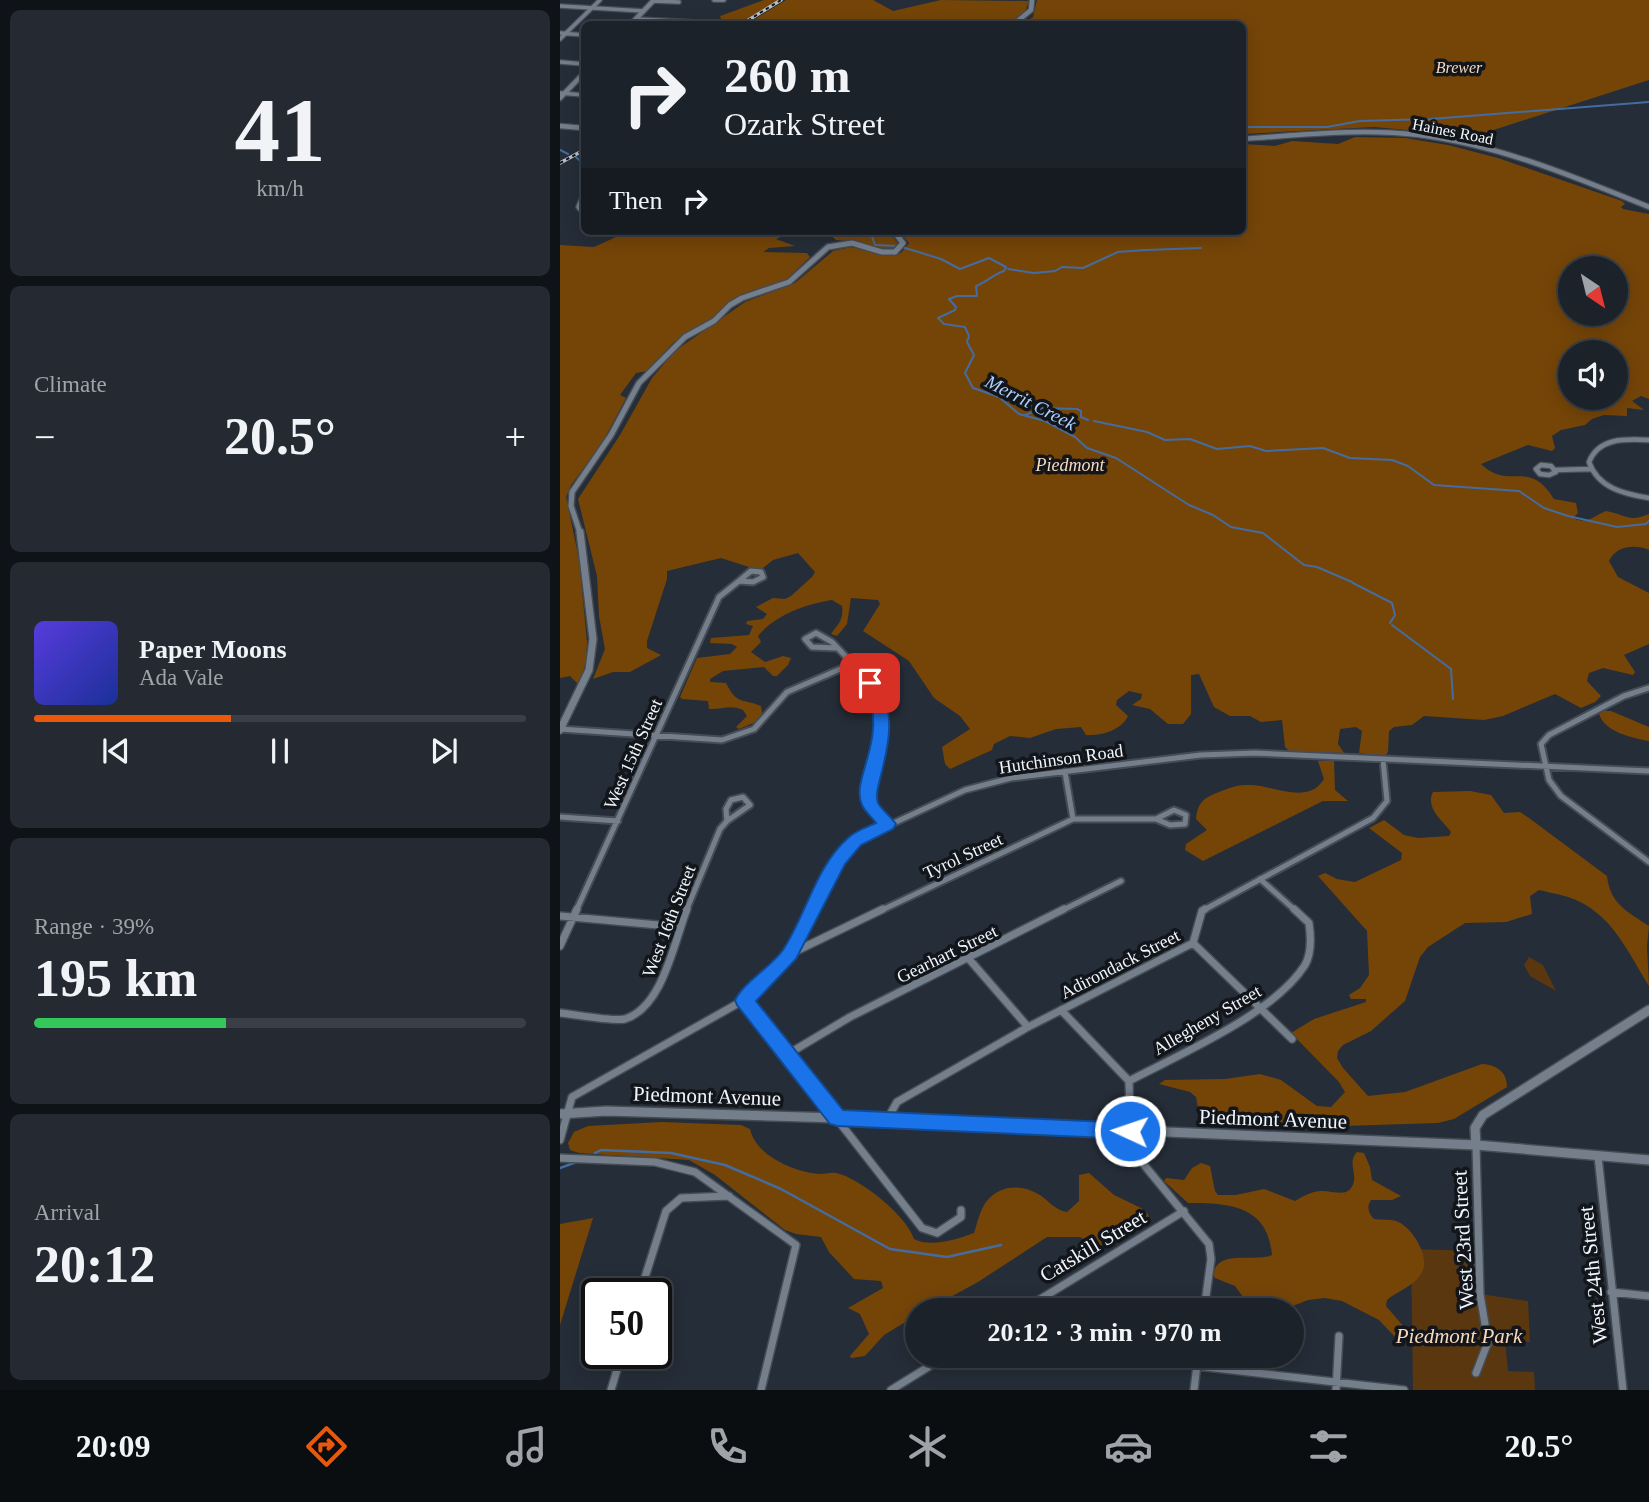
<!DOCTYPE html>
<html lang="en">
<head>
<meta charset="utf-8">
<style>
	:root { --surface:#1c222a; --page:#252a32; --text:#f1f3f6; --muted:#a0a4a8; --line:#3a3f47; --accent:#ea580c }
	body { margin:0; font-family:"Times New Roman",serif; background:var(--page); color:var(--text); height:100vh; display:flex; flex-direction:column; font-size:26px; white-space:nowrap }
	* { box-sizing:border-box; margin:0 }
	p { font-size:23px; color:var(--muted) }
	.icon { flex:none; width:38px; height:38px; fill:none; stroke:currentColor; stroke-width:2; stroke-linecap:round; stroke-linejoin:round }
	.map { position:relative; flex:1; overflow:hidden }
	.panel { display:flex; flex-direction:column; gap:10px; padding:10px; background:#0f1317; width:560px }
	.panel>* { flex:none }
	.hud { position:absolute; left:21px; top:21px; width:665px; height:214px; border-radius:10px; box-shadow:0 4px 18px #0003,0 0 0 2px var(--line); background:#1c222a; color:var(--text); overflow:hidden }
	.needle { width:46px; rotate:145deg }
	.buttons { position:absolute; left:998px; top:256px; display:grid; gap:14px }
	.buttons a { display:grid; place-items:center; width:70px; height:70px; border-radius:50%; background:var(--surface); box-shadow:0 4px 18px #0003,0 0 0 2px var(--line); font-size:35px }
	.speed { position:absolute; left:21px; top:1278px; display:flex; gap:14px; font-size:35px; font-weight:700; text-align:center }
	.speed>* { display:grid; place-content:center; width:91px; height:91px; border-radius:50%; background:var(--surface); box-shadow:0 4px 18px #0003,0 0 0 2px var(--line); line-height:1 }
	.speed .limit { border:4px solid #111; border-radius:10px; background:#fff; color:#111 }
	.pin { position:absolute; display:grid; place-items:center; width:60px; height:60px; color:#fff; margin:-30px; border-radius:14px; box-shadow:0 4px 10px #0006 }
	.me { position:absolute; width:77px; margin:-38px; rotate:273deg; stroke-linejoin:round; filter:drop-shadow(0 0 5px #0008) }
	.turn { display:flex; align-items:center; gap:24px; height:147px; padding:0 28px; font-size:32px }
	.turn .icon { width:91px; height:91px; stroke-width:2.5 }
	.turn b { display:block; font-size:49px; line-height:60px }
	.then { display:flex; align-items:center; height:66px; padding:0 28px; background:#0003; gap:14px; font-size:26px }
	.big { font-size:52px; font-weight:800; line-height:1.1 }
	.panel .widget { flex:1; display:flex; flex-direction:column; justify-content:center; gap:10px; min-width:0; padding:0 24px; border-radius:10px; background:var(--page) }
	.panel .dial { align-items:center; gap:0 }
	.dial b { font-size:91px; line-height:1 }
	.song { display:flex; align-items:center; gap:21px }
	.cover { width:84px; height:84px; border-radius:10px; background:linear-gradient(135deg,hsl(250 70% 55%),hsl(230 70% 35%)) }
	.played { height:7px; border-radius:4px; background:linear-gradient(90deg,var(--accent) 40%,var(--line) 40%) }
	.keys { display:flex; justify-content:space-around; direction:ltr }
	.heat { display:flex; justify-content:space-between; align-items:center; font-size:38px; direction:ltr }
	.charge { height:10px; border-radius:5px; background:linear-gradient(90deg,#34c759 39%,var(--line) 0) }
	.trip { position:absolute; left:345px; top:1298px; width:399px; height:70px; border-radius:35px; background:var(--surface); box-shadow:0 4px 18px #0003,0 0 0 2px var(--line); font-weight:800; line-height:70px; text-align:center }
	.dock { display:flex; height:112px; justify-content:space-around; align-items:center; background:#0b0e11; color:var(--muted) }
	.dock .icon { width:49px; height:49px }
	.dock .current { color:var(--accent) }
	.dock b { font-size:32px; color:var(--text) }
	main { display:flex; flex:1; min-height:0 }
	.map>svg:first-child { display:block }
	.green { fill:#5b370f }
	.forest { fill:#754508; fill-rule:evenodd }
	.lines { fill:none; stroke-linecap:round; stroke-linejoin:round }
	.stream-far1 { stroke:#446ca1; stroke-width:2 }
	.stream { stroke:#446ca1; stroke-width:2.5 }
	.street-far3-casing { stroke:#444c54; stroke-width:6 }
	.street-far2-casing { stroke:#444c54; stroke-width:7 }
	.street-far1-casing { stroke:#444c54; stroke-width:9 }
	.street-casing { stroke:#444c54; stroke-width:10 }
	.secondary-far3-casing { stroke:#444c54; stroke-width:7 }
	.secondary-far2-casing { stroke:#444c54; stroke-width:8 }
	.secondary-far1-casing { stroke:#444c54; stroke-width:10 }
	.secondary-casing { stroke:#444c54; stroke-width:12 }
	.street-far3 { stroke:#757f8c; stroke-width:3.5 }
	.street-far2 { stroke:#757f8c; stroke-width:4.5 }
	.street-far1 { stroke:#757f8c; stroke-width:5 }
	.street { stroke:#757f8c; stroke-width:7 }
	.secondary-far3 { stroke:#757f8c; stroke-width:4.5 }
	.secondary-far2 { stroke:#757f8c; stroke-width:5 }
	.secondary-far1 { stroke:#757f8c; stroke-width:7 }
	.secondary { stroke:#757f8c; stroke-width:9 }
	.rail-casing { stroke:#b9c0c8; stroke-width:3.5 }
	.rail { stroke:#12151a; stroke-width:2; stroke-dasharray:3.5; stroke-linecap:butt }
	.route { fill:#1a73e8; stroke:#114b97; stroke-width:2 }
	.labels { text-anchor:middle; stroke-width:7; stroke-linejoin:round; paint-order:stroke }
	.far-park-label { font-size:16px; font-style:italic; fill:#f8dabe; stroke:#12151a }
	.far-street-label { font-size:16px; fill:#f0f6fd; stroke:#12151a }
	.park-label { font-size:18px; font-style:italic; fill:#f8dabe; stroke:#12151a }
	.street-label { font-size:18px; fill:#f0f6fd; stroke:#12151a }
	.water-label { font-size:19px; font-style:italic; fill:#aed1ff; stroke:#12151a }
	.near-street-label { font-size:21px; fill:#f0f6fd; stroke:#12151a }
	.near-park-label { font-size:21px; font-style:italic; fill:#f8dabe; stroke:#12151a }
</style>
</head>
<body>
<main>
<section class="panel">
<div class="widget dial"><b>41</b><p>km/h</p></div>
<div class="widget"><p>Climate</p>
<div class="heat"><a>−</a><b class="big">20.5°</b><a>+</a></div>
</div>
<div class="widget">
<div class="song"><i class="cover"></i><div><b>Paper Moons</b><p>Ada Vale</p></div></div>
<div class="played"></div>
<div class="keys"><svg class="icon" aria-label="previous" viewBox="0 0 24 24"><path d="M18 5L8 12l10 7zM5 5v14"/></svg><svg class="icon" aria-label="pause" viewBox="0 0 24 24"><path d="M8 5v14M16 5v14"/></svg><svg class="icon" aria-label="next" viewBox="0 0 24 24"><path d="M6 5l10 7-10 7zM19 5v14"/></svg></div>
</div>
<div class="widget"><p>Range · 39%</p><b class="big">195 km</b><div class="charge"></div></div>
<div class="widget"><p>Arrival</p><b class="big">20:12</b></div>
</section>
<div class="map">
<svg width="1089" height="1390" viewBox="0 0 1089 1390">
	<rect width="100%" height="100%" fill="#252d38"/>
	<path class="green" d="M969 957 983 965 996 991 970 976 964 965Z
		M851 1249 918 1251 920 1294 968 1301 970 1342 945 1341 948 1371 974 1372 975 1390H853Z"/>
	<path class="forest" d="M204 0H218C199 13 175 34 151 21L161 19 160 16Z
		M226 0H313L333 11 381 0 469 1 465 12 447 24H187Z
		M477 0H1089V80L915 136 814 127 683 134 682 24H462L473 17Z
		M795 137 845 138 888 145 938 158 1062 201 1065 204 1061 207 1063 209 1089 214V399L1081 396 1072 401 1084 410 1067 408V416L1044 415 1032 419 1025 425 1001 430 992 436 995 448 992 451 968 445 921 464C950 492 968 457 994 499L1016 503 1018 513 1013 518C1028 525 1033 516 1046 511 1065 514 1068 523 1089 514V550C1075 544 1056 546 1049 561L1058 577 1089 593V644L1064 655 1075 672 1073 675 1043 668 1029 673 1027 681 1041 696 1035 702 1021 708 995 694 943 716 924 720 864 716 852 725 834 727 829 731 828 752 825 756 799 753 802 731 796 727 780 729 778 744 784 753 729 751 725 747 722 720 701 722 690 716H670L654 707 639 674 631 675V714L623 724H608L590 709 572 705 581 699 582 694 569 691 557 700 556 705 568 716C561 731 540 736 526 735L521 727 496 729 470 738 450 736 434 744 432 750 390 769 385 764 382 747 410 729 400 716 374 698 349 661 303 631 320 604 318 600 291 598 287 624 277 636 271 634C278 624 284 620 282 606L272 600C246 604 215 615 198 636L201 642 191 652 205 662 223 656 231 658 228 665 217 676H213L204 667 163 671 150 679V682L166 683C177 705 181 698 201 706L202 713 196 722 179 729 176 727 187 716 183 710C170 704 161 710 149 709L148 701 122 699 120 697 137 658 170 654 177 647 172 644 150 643 151 638 189 635 193 626 186 624 187 621 203 619 207 614 196 607 213 598 225 599 231 596 252 577 255 572 238 553 213 560 203 568H192L161 558 107 571V579L87 641V648L101 655 70 672H53L33 679 45 649 39 616 37 576 18 499 60 435 92 378 115 351 185 302 235 283 273 251 291 247 323 255 341 253 349 243 339 231H682L683 144 715 146 732 141 778 144ZM1010 268H1055V313H1010ZM1010 352H1055V397H1010Z
		M69 231H235L216 239 235 246 209 248 203 252 247 253 250 257 227 279 171 300 152 320 113 343 87 371 76 373 60 395 66 398 40 447 11 485 6 497 19 559 27 642 26 662 20 682 17 683 10 676 0 678V245L34 247Z
		M266 231H329L338 244 334 249C316 253 295 240 276 240Z
		M1044 711H1051L1089 727V741C1072 738 1045 732 1039 714Z
		M758 761H774L775 790 788 801H763L643 861 625 850 626 844 647 830 636 819C637 805 642 799 654 794 664 790 675 785 686 785 711 783 747 807 764 779Z
		M910 791 931 795 944 813 960 812 969 818 1047 876C1050 904 1068 912 1089 926L1087 946 1089 986C1069 954 1053 916 1016 900 1005 895 991 893 979 890L970 896 972 914 946 922 905 923 868 947 860 957 845 1001 811 1031 783 1045 778 1051 777 1058 783 1068 808 1096 845 1092 922 1064C936 1065 947 1071 947 1087L894 1119 878 1123 783 1126 698 1125 650 1120 638 1108 636 1097 630 1092 599 1084 605 1080 665 1079 700 1074 721 1080 757 1106 771 1107 785 1092 779 1082 731 1033 754 1019 806 1002V999H791L789 995 800 988 809 975 807 931 758 876 765 873 777 879 795 882 841 860 842 853 809 828 824 820 844 835 858 838 889 836 891 832C882 820 865 808 873 792Z
		M102 1122 181 1125 190 1129C196 1156 234 1172 260 1174 265 1174 271 1172 276 1173 300 1178 347 1216 354 1239 371 1248 398 1239 414 1233 417 1224 420 1210 426 1202 440 1184 462 1184 480 1195 490 1202 495 1210 507 1212L519 1201V1175L529 1173 554 1195 581 1208 588 1214 589 1223 547 1245H533L520 1237H487L418 1282 365 1311H357V1315L324 1335 305 1356 291 1358 290 1356 309 1334 300 1314 288 1308 323 1288 321 1281 294 1279 269 1252 261 1237 236 1234 225 1230 155 1175 129 1160 19 1153 10 1150 8 1143 14 1132 28 1126Z
		M797 1152 804 1153 810 1167 812 1180 841 1196 832 1200H811C806 1207 809 1214 814 1219 821 1220 830 1219 836 1221 852 1226 872 1259 861 1274 853 1287 837 1291 827 1300L826 1306 844 1327 845 1336 841 1340 836 1338 819 1320 782 1301 765 1298 748 1300 720 1311H693L675 1286 655 1278 653 1274C659 1248 694 1263 712 1255 708 1205 668 1203 628 1203L604 1181 606 1178 624 1180 632 1168 641 1163 650 1166 655 1191 658 1195H676L704 1189 735 1201C743 1196 751 1192 760 1191 771 1190 785 1197 791 1188 800 1176 786 1163 797 1152Z
		M33 1218 0 1325V1224Z"/>
	<g class="lines">
		<path class="stream-far1" d="M682 127H767L800 121 871 119 1089 102
			M0 150 8 154
			M16 157 24 165
			M310 231 315 245 337 246
			M342 247 381 259 400 269 429 258 446 267 444 271C432 275 427 282 416 286L417 296H397L389 299 396 307 395 310 378 318 384 324 405 327 409 336 407 342 414 355 405 373 413 388 439 397 459 414 485 421 515 437 527 448 556 458 629 505 653 515 671 527 703 533 744 565 757 567 792 582
			M586 250 641 248
			M448 269 474 273 495 271 502 267 523 268 558 252 585 250
			M465 415 483 408 517 409 521 411V417L528 420
			M534 421 587 432 605 440 630 439 657 449 690 446 706 451 763 448 790 458 832 460 848 466 874 485 959 491 984 508 1008 516 1057 527 1086 524 1089 521
			M793 583 832 603 835 615 830 623
			M832 625 891 669 893 699"/>
		<path class="stream" d="M35 1153 41 1150 111 1153 165 1165 221 1189 330 1249 387 1257 441 1245
			M0 1168 19 1161"/>
		<g class="street-far3-casing">
			<path id="street-far3" d="M154 0H164
				M93 1 119 2
				M0 6 84 11
				M76 19 157 23
				M0 33 24 35
				M0 39 40 0
				M0 62 24 64
				M0 93 24 95
				M24 193 18 207 24 214"/>
		</g>
		<g class="street-far2-casing">
			<path id="street-far2" d="M1089 440C1066 439 1039 437 1029 462 1038 488 1064 494 1089 498
				M981 465 991 466 996 472 989 475 980 474 976 469Z
				M995 470 1031 469"/>
		</g>
		<g class="street-far1-casing">
			<path id="street-far1" d="M191 571 201 572 203 577 193 582 179 581Z
				M276 648 252 647 245 639 256 633 272 642 308 680 318 698 322 727 308 795 311 807 327 824
				M1089 688 1064 696 989 735 981 744 989 780 1001 796 1089 862
				M0 729 162 740 194 729 227 692 292 664
				M505 772 513 819
				M183 797 190 805 167 821 166 809 171 800Z
				M614 810 626 815 625 824 610 825 596 819Z
				M0 817 58 821
				M700 879 736 911
				M16 911 159 597 179 581
				M126 911 160 829 167 821
				M252 911 278 861 295 841 405 790 451 778 641 755 695 753 1089 771
				M320 911 513 819H596
				M501 911 561 881
				M642 911 813 818 827 801 823 760"/>
		</g>
		<g class="street-casing">
			<path id="street" d="M0 916 120 927
				M633 943 732 1039
				M0 946 17 909
				M230 954 323 909
				M409 959 468 1027
				M184 1000 362 1228 377 1233 401 1217V1210
				M501 1010 569 1081 571 1149 649 1244 651 1259 644 1311
				M0 1013C13 1014 54 1022 65 1019 103 1007 114 942 127 909
				M228 1054 290 1017 504 909
				M569 1081C620 1054 714 1014 745 965 752 953 751 937 749 923L734 909
				M327 1120 337 1102 468 1027 633 943 642 911 645 909
				M0 1140 12 1097 184 1000C220 969 231 951 253 909
				M916 1145 920 1294 928 1342 916 1373
				M1038 1156 1063 1390
				M0 1158 95 1162 135 1172 236 1245 201 1390
				M1051 1292 1089 1296
				M80 1293 106 1211 121 1198 169 1196
				M461 1311 624 1211
				M637 1366 844 1390
				M51 1390 62 1353
				M331 1390 386 1356
				M634 1390 638 1356
				M776 1390 779 1336"/>
		</g>
		<g class="secondary-far3-casing">
			<path id="secondary-far3" d="M71 24 94 0
				M454 24 471 10 472 0
				M0 98 24 73
				M0 126 24 128
				M682 139C741 135 800 128 859 135 939 145 1015 177 1089 207
				M334 231 337 235"/>
		</g>
		<g class="secondary-far2-casing">
			<path id="secondary-far2" d="M20 533 11 506 12 492 51 435 79 383 125 337 154 321 170 305 182 298 229 282 268 247 292 243 322 252H335L343 243 336 234"/>
		</g>
		<g class="secondary-far1-casing">
			<path id="secondary-far1" d="M0 730 29 670 33 639 20 532"/>
		</g>
		<g class="secondary-casing">
			<path id="secondary" d="M0 1114 46 1111 277 1118 916 1145 1089 1160
				M916 1145 915 1128 923 1115 1089 1010"/>
		</g>
		<use href="#street-far3" class="street-far3"/>
		<use href="#street-far2" class="street-far2"/>
		<use href="#street-far1" class="street-far1"/>
		<use href="#street" class="street"/>
		<use href="#secondary-far3" class="secondary-far3"/>
		<use href="#secondary-far2" class="secondary-far2"/>
		<use href="#secondary-far1" class="secondary-far1"/>
		<use href="#secondary" class="secondary"/>
		<g class="rail-casing">
			<path id="rail" d="M182 24 221 0
				M0 163 24 150"/>
		</g>
		<use href="#rail" class="rail"/>
	</g>
	<path class="route" d="M310 678 315 680C336 711 330 740 321 775 319 784 315 794 318 803 322 810 331 817 336 824L333 829 301 845 285 864 236 959 196 1001 283 1110 570 1123 578 1125 581 1131 578 1137 570 1139 277 1126 270 1124 177 1005 175 1000C184 982 210 968 223 950 246 915 256 866 288 838 295 831 307 827 316 823 312 817 305 812 302 805 289 778 333 735 302 683Z"/>
	<g class="labels">
		<g class="far-park-label">
			<text x="899" y="73">Brewer</text>
		</g>
		<g class="far-street-label">
			<text transform="translate(893 131) rotate(11)" y="6">Haines Road</text>
		</g>
		<g class="park-label">
			<text x="510" y="471">Piedmont</text>
		</g>
		<g class="street-label">
			<text transform="translate(73 754) rotate(-66)" y="6">West 15th Street</text>
			<text transform="translate(501 759) rotate(-8)" y="6">Hutchinson Road</text>
			<text transform="translate(403 856) rotate(-25)" y="6">Tyrol Street</text>
			<text transform="translate(109 921) rotate(-69)" y="6">West 16th Street</text>
			<text transform="translate(387 954) rotate(-26)" y="6">Gearhart Street</text>
			<text transform="translate(560 964) rotate(-27)" y="6">Adirondack Street</text>
			<text transform="translate(647 1020) rotate(-30)" y="6">Allegheny Street</text>
		</g>
		<g class="water-label">
			<text transform="translate(471 402) rotate(27)" y="7">Merrit Creek</text>
		</g>
		<g class="near-street-label">
			<text transform="translate(147 1096) rotate(2)" y="7">Piedmont Avenue</text>
			<text transform="translate(713 1119) rotate(2)" y="7">Piedmont Avenue</text>
			<text transform="translate(903 1240) rotate(-93)" y="7">West 23rd Street</text>
			<text transform="translate(533 1246) rotate(-31)" y="7">Catskill Street</text>
			<text transform="translate(1033 1275) rotate(-96)" y="7">West 24th Street</text>
		</g>
		<g class="near-park-label">
			<text x="899" y="1343">Piedmont Park</text>
		</g>
	</g>
</svg>
<div class="buttons">
<a><svg class="needle" viewBox="-14 -14 28 28"><path d="M0-13l5 13h-10z" fill="#e53935"/><path d="M0 13l5-13h-10z" fill="#a0a4a8"/></svg></a>
<a><svg class="icon" aria-label="sound" viewBox="0 0 24 24"><path d="M4 9h4l5-4v14l-5-4H4zM17 9q2 3 0 6"/></svg></a>
</div>
<div class="speed"><div class="limit">50</div></div>
<div class="pin" style="left:310px;top:683px;background:#d93025"><svg class="icon" aria-label="arrive" viewBox="0 0 24 24"><path d="M6 21V4h12l-3 4 3 4H6"/></svg></div>
<svg class="me" style="left:570px;top:1131px" viewBox="-20 -20 40 40"><circle r="17" fill="#1a73e8" stroke="#fff" stroke-width="3"/><path d="M0-11L8 9 0 5-8 9z" fill="#fff"/></svg>
<div class="trip">20:12 · 3 min · 970 m</div>
<div class="hud">
<div class="turn"><svg class="icon" aria-label="right" viewBox="0 0 24 24"><path d="M7 20v-9h11M14 6l5 5-5 5"/></svg><div><b>260 m</b>Ozark Street</div></div>
<div class="then">Then<svg class="icon" aria-label="right" viewBox="0 0 24 24"><path d="M7 20v-9h11M14 6l5 5-5 5"/></svg></div>
</div>
</div>
</main>
<nav class="dock">
<b>20:09</b>
<svg class="icon current" aria-label="directions" viewBox="0 0 24 24"><path d="M12 3l9 9-9 9-9-9zM9 14v-3h6M13 9l2 2-2 2"/></svg>
<svg class="icon" aria-label="music" viewBox="0 0 24 24"><path d="M9 18V5l10-2v13"/><circle cx="6" cy="18" r="3"/><circle cx="16" cy="16" r="3"/></svg>
<svg class="icon" aria-label="phone" viewBox="0 0 24 24"><path d="M5 4h4l2 5-3 2q2 4 5 5l2-3 5 2v4C11 20 4 13 5 4z"/></svg>
<svg class="icon" aria-label="climate" viewBox="0 0 24 24"><path d="M12 3v18M4 7l16 10M4 17L20 7"/></svg>
<svg class="icon" aria-label="car" viewBox="0 0 24 24"><path d="M5 17H2v-5l4-1 3-4h7l3 4 3 1v5h-3M9 17h6M6 11h13"/><circle cx="7" cy="17" r="2"/><circle cx="17" cy="17" r="2"/></svg>
<svg class="icon" aria-label="filters" viewBox="0 0 24 24"><path d="M4 7h16M4 17h16"/><circle cx="9" cy="7" r="2"/><circle cx="15" cy="17" r="2"/></svg>
<b>20.5°</b>
</nav>
</body>
</html>
